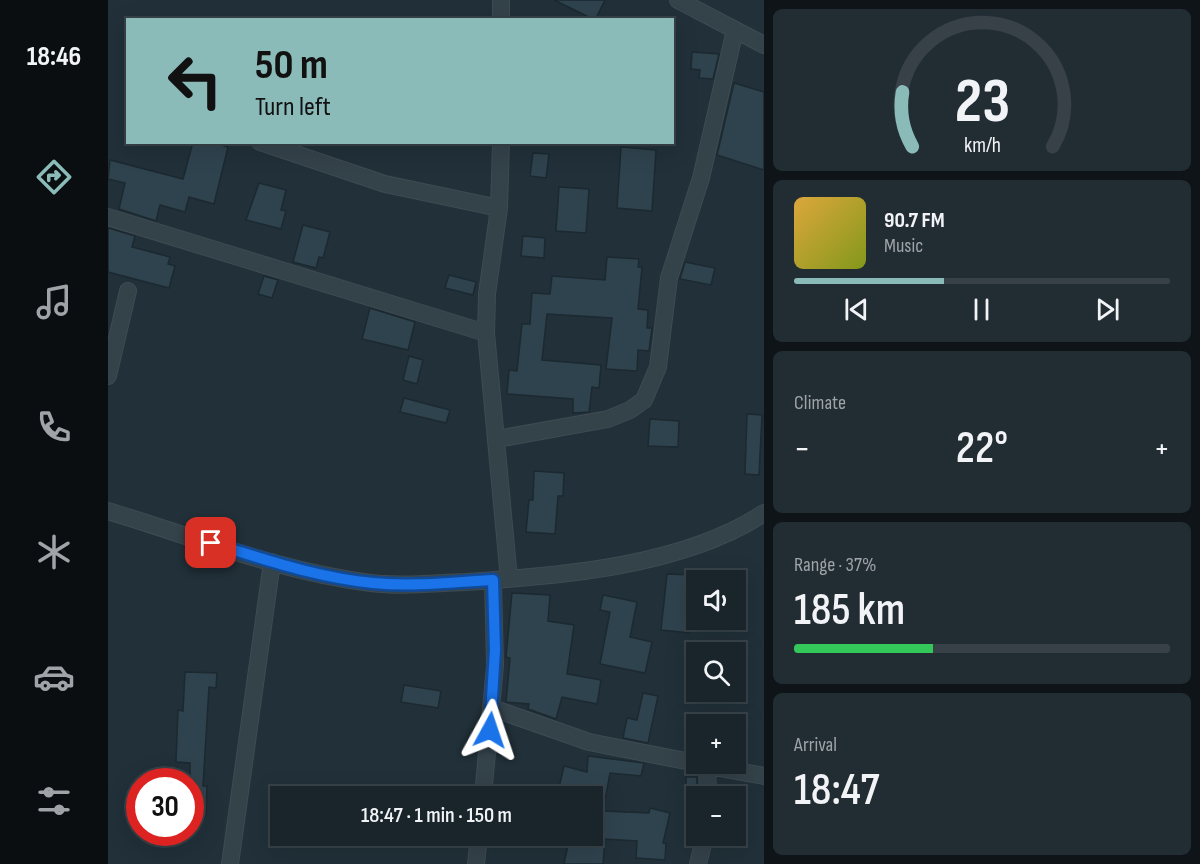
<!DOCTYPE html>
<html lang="en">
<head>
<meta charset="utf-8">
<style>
	:root { --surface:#19242b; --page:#222c33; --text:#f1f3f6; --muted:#9fa4a9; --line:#374147; --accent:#8bbbb9 }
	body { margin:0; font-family:"Sofia Sans Condensed",sans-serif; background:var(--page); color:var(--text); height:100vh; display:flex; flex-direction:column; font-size:22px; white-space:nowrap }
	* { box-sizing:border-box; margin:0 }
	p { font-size:20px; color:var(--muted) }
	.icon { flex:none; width:33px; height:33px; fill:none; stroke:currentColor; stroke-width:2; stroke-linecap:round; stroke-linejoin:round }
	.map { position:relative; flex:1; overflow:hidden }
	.details { display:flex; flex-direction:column; gap:9px; padding:9px; background:#0e1418; width:436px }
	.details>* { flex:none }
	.guide { position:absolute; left:18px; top:18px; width:548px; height:126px; border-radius:0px; box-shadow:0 6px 24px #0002,0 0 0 2px var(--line); background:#8bbbb9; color:#111; overflow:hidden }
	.controls { position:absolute; left:578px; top:570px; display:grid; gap:12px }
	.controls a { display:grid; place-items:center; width:60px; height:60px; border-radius:0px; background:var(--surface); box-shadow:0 6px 24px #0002,0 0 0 2px var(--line); font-size:30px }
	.speed { position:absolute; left:18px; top:768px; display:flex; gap:12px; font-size:30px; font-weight:700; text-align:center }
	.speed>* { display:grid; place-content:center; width:78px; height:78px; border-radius:50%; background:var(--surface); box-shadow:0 6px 24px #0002,0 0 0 2px var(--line); line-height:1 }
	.speed .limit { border:9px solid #d22; background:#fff; color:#111 }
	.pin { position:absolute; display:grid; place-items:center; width:51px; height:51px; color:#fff; margin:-26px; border-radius:12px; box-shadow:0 3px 9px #0006 }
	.me { position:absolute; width:66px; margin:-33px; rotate:5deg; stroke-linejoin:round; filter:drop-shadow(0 0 4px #0008) }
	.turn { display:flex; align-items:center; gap:21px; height:126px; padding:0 30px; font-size:27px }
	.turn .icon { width:78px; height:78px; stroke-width:2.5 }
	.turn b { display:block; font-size:42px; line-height:51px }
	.big { font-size:45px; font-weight:600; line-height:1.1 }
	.details .widget { flex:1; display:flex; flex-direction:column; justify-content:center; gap:9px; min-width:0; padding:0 21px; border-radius:9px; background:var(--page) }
	.details .dial { align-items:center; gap:0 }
	.dial svg { height:156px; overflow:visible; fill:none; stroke:var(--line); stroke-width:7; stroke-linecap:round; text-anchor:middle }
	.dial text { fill:var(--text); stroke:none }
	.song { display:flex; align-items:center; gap:18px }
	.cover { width:72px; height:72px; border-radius:9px; background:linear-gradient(135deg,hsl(40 70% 55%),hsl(70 70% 35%)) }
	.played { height:6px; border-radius:3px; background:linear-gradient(90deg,var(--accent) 40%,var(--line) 40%) }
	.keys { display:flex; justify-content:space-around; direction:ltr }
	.heat { display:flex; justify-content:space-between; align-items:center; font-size:33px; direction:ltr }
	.charge { height:9px; border-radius:4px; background:linear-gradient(90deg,#34c759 37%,var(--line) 0) }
	.trip { position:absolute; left:162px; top:786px; width:333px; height:60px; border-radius:0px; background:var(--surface); box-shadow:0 6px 24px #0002,0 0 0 2px var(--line); font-weight:600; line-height:60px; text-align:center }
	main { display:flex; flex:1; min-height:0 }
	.menu { display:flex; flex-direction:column; width:108px; justify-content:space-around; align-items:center; background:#0a0e11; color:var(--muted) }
	.menu .icon { width:42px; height:42px }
	.menu .active { color:var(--accent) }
	.menu b { font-size:27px; color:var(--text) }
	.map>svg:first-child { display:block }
	.building { fill:#2f434e; stroke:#1c2930; stroke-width:1.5 }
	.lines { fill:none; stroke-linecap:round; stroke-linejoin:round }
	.minor-casing { stroke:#3e4b53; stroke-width:18 }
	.minor { stroke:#34424a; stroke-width:16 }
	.route-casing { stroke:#114b97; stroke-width:15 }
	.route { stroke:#1a73e8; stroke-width:10 }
</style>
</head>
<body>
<main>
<nav class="menu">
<b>18:46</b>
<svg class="icon active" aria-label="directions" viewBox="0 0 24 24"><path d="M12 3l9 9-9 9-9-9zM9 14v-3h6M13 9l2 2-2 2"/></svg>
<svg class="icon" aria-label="music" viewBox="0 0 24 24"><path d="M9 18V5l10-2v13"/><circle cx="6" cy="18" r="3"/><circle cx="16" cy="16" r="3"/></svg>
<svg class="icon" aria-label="phone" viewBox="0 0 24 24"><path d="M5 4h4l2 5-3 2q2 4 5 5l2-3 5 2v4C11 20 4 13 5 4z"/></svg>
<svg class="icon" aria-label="climate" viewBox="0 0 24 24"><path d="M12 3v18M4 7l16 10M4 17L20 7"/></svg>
<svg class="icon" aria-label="car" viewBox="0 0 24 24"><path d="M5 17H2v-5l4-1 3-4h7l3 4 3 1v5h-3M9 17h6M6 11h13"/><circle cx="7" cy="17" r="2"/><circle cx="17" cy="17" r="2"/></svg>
<svg class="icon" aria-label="filters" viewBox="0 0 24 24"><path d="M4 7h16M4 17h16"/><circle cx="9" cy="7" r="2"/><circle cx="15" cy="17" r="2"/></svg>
</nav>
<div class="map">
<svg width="656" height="864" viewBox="0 0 656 864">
	<rect width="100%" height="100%" fill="#213039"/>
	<path class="building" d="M446 0H497L487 20Z
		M584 52 611 54 605 79 591 78 592 70 583 69Z
		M626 83 656 92V170L609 155Z
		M85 142H103L120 147 106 204 81 197 77 212 52 205 48 221 11 209 17 183 0 179 2 160 75 179Z
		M513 147 548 150 544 211 509 208Z
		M425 153 441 154 438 178 422 176Z
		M151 183 178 190 173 210 178 211 173 229 138 220Z
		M451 187 481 189 478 233 448 231Z
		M195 225 222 232 215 258 211 257 208 268 185 262Z
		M0 228 27 236 24 247 62 257 60 264 67 266 61 288 0 272Z
		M415 236 437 238 436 258 413 256Z
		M499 257 531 259 530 267H534L530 309 540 310 539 328H544L541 351 530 350 529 371 498 369 504 318 439 314 434 360 493 365 491 388 484 387 481 412 465 413V399L399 394 401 370 409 371 414 324H422L424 293 442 294 444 276 497 280Z
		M577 262 607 268 603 285 572 279Z
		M341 275 368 282 365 295 337 288Z
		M156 276 170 280 164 298 150 294Z
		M262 308 307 322 300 350 254 339Z
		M301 356 315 360 309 384 295 380Z
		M296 398 342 410 338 423 292 412Z
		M639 414 654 415 651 475 637 474Z
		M542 419 571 421 570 447 540 446Z
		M426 471 456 473 455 496H450L447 534 418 532 421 500H425Z
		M559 574 587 575 582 633 553 630Z
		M404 593 442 595 440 621 466 625 459 674 493 680 489 704 454 697 448 719 420 709 421 704 398 702 402 658 398 657Z
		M495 595 529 602 522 637 544 642 537 673 492 664 502 612 492 610Z
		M77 672 109 673 108 688 101 687 95 786H99L98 816H82V763L68 762 70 710 75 711Z
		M296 685 333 691 330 708 293 702Z
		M535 693 550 696 540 743 515 738 519 718 529 720Z
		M480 756 536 763 533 776 502 773 495 811 541 813 542 808 562 813 555 843H558L557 860 528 858 529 841 497 839 495 864H456L462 836H492L494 821 493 826 484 825V796L451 788 456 766 479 772Z
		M578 777H589V793L578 794Z"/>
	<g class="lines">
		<g class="minor-casing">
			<path id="minor" d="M570 0 656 45
				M393 20V0
				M152 142 277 184 391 208
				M393 142 391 208 379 294 378 333 401 579
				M0 217 378 333
				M0 376 20 291
				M389 439 500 419 522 410 536 400 550 367 561 278 593 178 627 30
				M0 511C86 537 173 572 263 583 294 587 326 583 358 582 453 576 576 566 656 513
				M384 708 481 742 588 763
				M589 764 656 776
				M599 765 600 796
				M375 796 387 665 385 580
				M122 864 164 562
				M368 864 371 836
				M590 864 597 836"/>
		</g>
		<use href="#minor" class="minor"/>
	</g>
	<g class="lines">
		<g class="route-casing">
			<path id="route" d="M103 543C156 559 210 578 265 583 305 587 345 582 385 580L387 650 382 730"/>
		</g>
		<use href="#route" class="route"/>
	</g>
</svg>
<div class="controls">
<a><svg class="icon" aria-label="sound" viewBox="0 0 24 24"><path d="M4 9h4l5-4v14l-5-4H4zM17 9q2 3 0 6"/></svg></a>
<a><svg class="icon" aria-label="search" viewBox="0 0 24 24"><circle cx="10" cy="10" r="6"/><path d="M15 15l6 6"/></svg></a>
<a>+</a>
<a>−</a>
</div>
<div class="speed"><div class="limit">30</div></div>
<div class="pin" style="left:103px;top:543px;background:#d93025"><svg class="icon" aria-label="arrive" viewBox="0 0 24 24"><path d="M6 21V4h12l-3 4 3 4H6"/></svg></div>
<svg class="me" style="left:382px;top:730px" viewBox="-20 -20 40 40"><path d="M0-17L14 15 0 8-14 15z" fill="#1a73e8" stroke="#fff" stroke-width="4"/></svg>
<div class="trip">18:47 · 1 min · 150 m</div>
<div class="guide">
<div class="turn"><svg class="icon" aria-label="left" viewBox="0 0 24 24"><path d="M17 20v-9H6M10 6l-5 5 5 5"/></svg><div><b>50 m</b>Turn left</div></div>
</div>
</div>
<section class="details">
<div class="widget dial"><svg viewBox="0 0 100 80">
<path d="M14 69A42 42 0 1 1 86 69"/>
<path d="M14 69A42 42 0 0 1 9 41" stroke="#8bbbb9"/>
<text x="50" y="56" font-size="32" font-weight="700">23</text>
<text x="50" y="72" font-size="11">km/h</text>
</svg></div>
<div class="widget">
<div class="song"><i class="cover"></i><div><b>90.7 FM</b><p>Music</p></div></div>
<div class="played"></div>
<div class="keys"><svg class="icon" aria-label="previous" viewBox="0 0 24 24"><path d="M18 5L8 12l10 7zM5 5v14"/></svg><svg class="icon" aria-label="pause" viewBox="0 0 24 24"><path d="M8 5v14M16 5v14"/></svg><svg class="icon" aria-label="next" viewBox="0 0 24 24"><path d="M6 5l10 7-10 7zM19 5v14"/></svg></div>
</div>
<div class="widget"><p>Climate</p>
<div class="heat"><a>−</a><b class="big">22°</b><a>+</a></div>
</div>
<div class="widget"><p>Range · 37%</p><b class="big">185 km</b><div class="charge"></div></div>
<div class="widget"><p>Arrival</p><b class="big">18:47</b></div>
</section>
</main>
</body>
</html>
